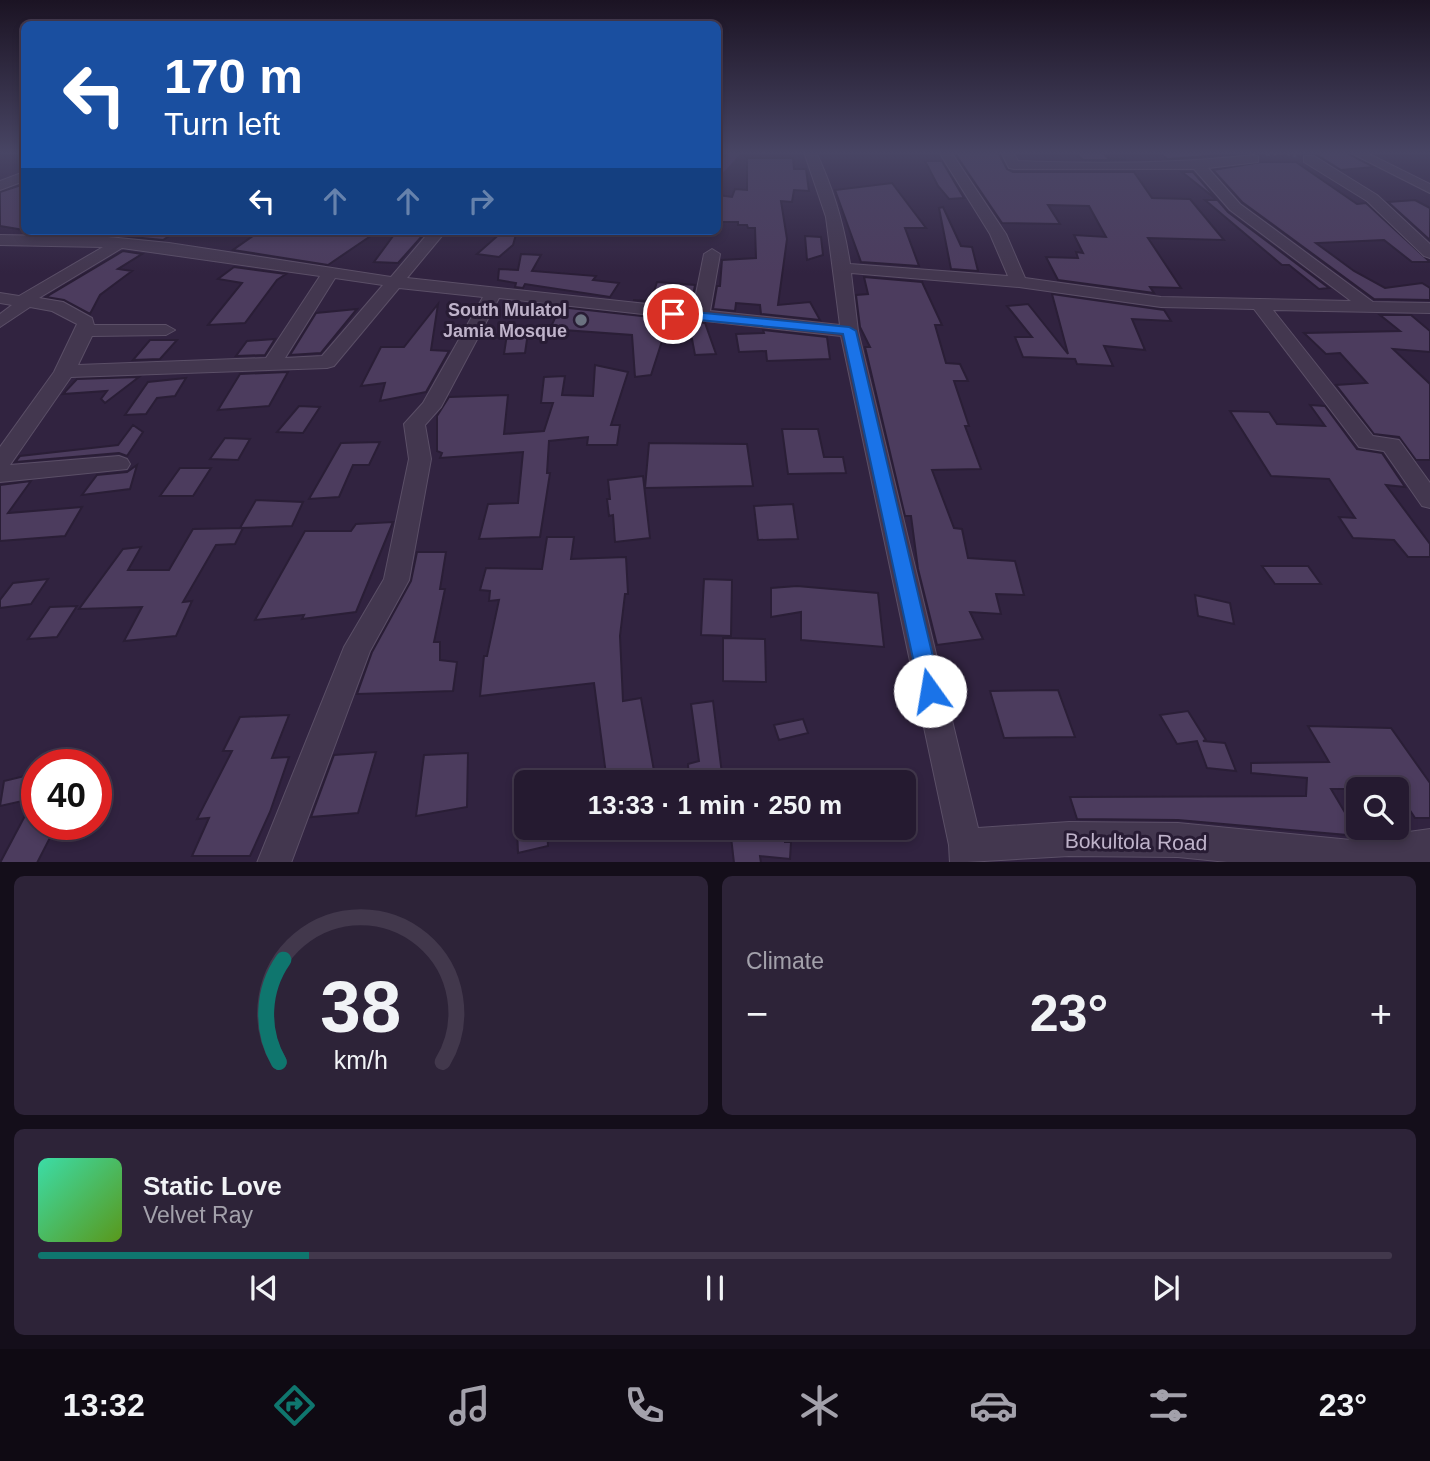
<!DOCTYPE html>
<html lang="en">
<head>
<meta charset="utf-8">
<style>
	:root { --surface:#251a30; --page:#2d2338; --text:#f1f3f6; --muted:#a3a1ab; --line:#42384c; --accent:#0f766e }
	body { margin:0; font-family:Helvetica,sans-serif; background:var(--page); color:var(--text); height:100vh; display:flex; flex-direction:column; font-size:26px; white-space:nowrap }
	* { box-sizing:border-box; margin:0 }
	p { font-size:23px; color:var(--muted) }
	.icon { flex:none; width:38px; height:38px; fill:none; stroke:currentColor; stroke-width:2; stroke-linecap:round; stroke-linejoin:round }
	.map { position:relative; height:862px; overflow:hidden }
	.details { display:flex; flex-direction:column; gap:14px; padding:14px; background:#140e1a; flex:1 }
	.details>* { flex:none }
	.guide { position:absolute; left:21px; top:21px; width:700px; height:214px; border-radius:10px; box-shadow:0 4px 10px #0003,0 0 0 2px var(--line); background:#1a4fa0; color:#fff; overflow:hidden }
	.tools { position:absolute; left:1346px; top:777px; display:grid; gap:14px }
	.tools a { display:grid; place-items:center; width:63px; height:63px; border-radius:10px; background:var(--surface); box-shadow:0 4px 10px #0003,0 0 0 2px var(--line); font-size:35px }
	.speed { position:absolute; left:21px; top:749px; display:flex; gap:14px; font-size:35px; font-weight:700; text-align:center }
	.speed>* { display:grid; place-content:center; width:91px; height:91px; border-radius:50%; background:var(--surface); box-shadow:0 4px 10px #0003,0 0 0 2px var(--line); line-height:1 }
	.speed .limit { border:10px solid #d22; background:#fff; color:#111 }
	.pin { position:absolute; display:grid; place-items:center; width:60px; height:60px; color:#fff; margin:-30px; border:4px solid #fff; border-radius:50%; box-shadow:0 2px 7px #0007 }
	.me { position:absolute; width:77px; margin:-38px; rotate:347deg; stroke-linejoin:round; filter:drop-shadow(0 0 5px #0008) }
	.turn { display:flex; align-items:center; gap:24px; height:147px; padding:0 28px; font-size:32px }
	.turn .icon { width:91px; height:91px; stroke-width:2.5 }
	.turn b { display:block; font-size:49px; line-height:60px }
	.lanes { display:flex; align-items:center; height:66px; padding:0 28px; background:#0003; justify-content:center; gap:35px; direction:ltr }
	.lanes .off { opacity:.35 }
	.big { font-size:52px; font-weight:600; line-height:1.1 }
	.details .widget { flex:1; display:flex; flex-direction:column; justify-content:center; gap:10px; min-width:0; padding:0 24px; border-radius:10px; background:var(--page) }
	.details .dial { align-items:center; gap:0 }
	.dial svg { height:182px; overflow:visible; fill:none; stroke:var(--line); stroke-width:7; stroke-linecap:round; text-anchor:middle }
	.dial text { fill:var(--text); stroke:none }
	.song { display:flex; align-items:center; gap:21px }
	.cover { width:84px; height:84px; border-radius:10px; background:linear-gradient(135deg,hsl(160 70% 55%),hsl(90 70% 35%)) }
	.played { height:7px; border-radius:4px; background:linear-gradient(90deg,var(--accent) 20%,var(--line) 20%) }
	.keys { display:flex; justify-content:space-around; direction:ltr }
	.heat { display:flex; justify-content:space-between; align-items:center; font-size:38px; direction:ltr }
	.details .tiles { flex:1; display:grid; gap:14px; grid-template-columns:1fr 1fr }
	.widget:last-child { grid-column:span 2 }
	.trip { position:absolute; left:514px; top:770px; width:402px; height:70px; border-radius:10px; background:var(--surface); box-shadow:0 4px 10px #0003,0 0 0 2px var(--line); font-weight:600; line-height:70px; text-align:center }
	.tab-bar { display:flex; height:112px; justify-content:space-around; align-items:center; background:#0f0a13; color:var(--muted) }
	.tab-bar .icon { width:49px; height:49px }
	.tab-bar .active { color:var(--accent) }
	.tab-bar b { font-size:32px; color:var(--text) }
	.map>svg:first-child { display:block }
	.lines { fill:none; stroke-linecap:round; stroke-linejoin:round }
	.canal { fill:#462e5f; fill-rule:evenodd }
	.building { fill:#4c3c5e; stroke:#2a1e36; stroke-width:2 }
	.minor-casing { stroke:#5b4f67; stroke-width:2 }
	.path { stroke:#504e69; stroke-width:2.5; stroke-dasharray:3.5 3.5; stroke-linecap:butt }
	.minor { fill:#43374f; fill-rule:evenodd }
	.route { fill:#1a73e8; stroke:#114b97; stroke-width:2 }
	.worship-dot { fill:#6b7280; stroke:#281c34; stroke-width:2.5 }
	.labels { text-anchor:middle; stroke-width:6; stroke-linejoin:round; paint-order:stroke }
	.poi-label { font-size:18px; font-weight:bold; fill:#bfb3ca; stroke:#281c34; text-anchor:end }
	.near-street-label { font-size:21px; fill:#bfb3ca; stroke:#281c34 }
</style>
</head>
<body>
<div class="map">
<svg width="1430" height="863" viewBox="0 0 1430 863">
	<rect width="100%" height="100%" fill="#312340"/>
	<g class="lines">
		<path class="canal" d="M730 152H742L722 174 718 175V164Z"/>
	</g>
	<path class="building" d="M954 152H998L1007 169 1013 172H1134L1152 198 1190 199 1224 240 1148 238 1181 288 1150 287 1154 293 1058 280 1046 257 1078 258 1076 252 1083 253 1074 235 1106 237 1089 206 1048 205 1060 224 1002 223Z
		M1074 152H1102L1108 158 1126 160H1083Z
		M1159 152H1220L1235 154 1167 159Z
		M1295 153H1347L1374 167 1341 170 1315 154 1304 153 1301 157Z
		M747 158H793L794 169H806L809 191 794 190 792 202 781 201 787 239 778 305 810 302 820 320 761 314 760 305 736 303 735 311 713 309 717 286H720L722 260 756 258 755 228H748L747 225H738V222H718V195L732 197 735 189 747 190Z
		M925 161H942L964 198 949 199 938 186Z
		M1261 162H1296L1357 204 1366 203 1430 262H1412L1384 240 1316 243 1354 271 1385 288 1422 283 1430 288V300L1374 299 1242 202 1213 170Z
		M1182 172H1193L1228 212 1329 288 1319 289 1289 265H1282L1205 200H1217Z
		M892 183 926 228H905L919 266 861 262 835 190Z
		M24 184V230L0 226V192Z
		M1415 200 1430 208V240L1388 202Z
		M943 207 961 246 972 247 978 271 951 269 939 208Z
		M129 231H177L163 240 122 236Z
		M260 231H378L328 265 233 250Z
		M503 231H517L513 245 499 257 477 254Z
		M396 232 423 235 398 263 374 262Z
		M805 236 821 237 823 255 807 260Z
		M123 251 142 254 118 269 132 271 100 295 90 314 64 300 46 297Z
		M521 254 541 255 532 271 596 276 593 280 619 283 610 297 525 284 523 288 515 287 516 283 498 280 499 269 518 270Z
		M234 267 286 274 277 280 245 323 208 325 242 283 218 279Z
		M864 277 922 282 942 325H935L946 363 960 364 968 381H954L969 426H965L981 469 932 470 954 528 962 529 968 558 1015 561 1024 595 996 594 1001 614 970 612 983 639 937 645 918 569 911 516H905L865 347H870L860 327 856 295 868 294Z
		M657 282 695 285 691 306 633 300 651 301Z
		M1052 294 1164 310 1171 321 1132 319 1145 350 1104 346 1113 366 1077 364 1075 359 1023 357 1015 337H1032L1007 306 1028 304 1068 354Z
		M438 304 431 350 449 351 426 392 380 401 385 383 361 386 381 347H404Z
		M560 307 705 323 716 354 695 355 692 339 663 338 651 375 635 377 632 335 550 329Z
		M357 309 321 353 290 355 316 313Z
		M1380 315H1411L1430 331V352L1393 349 1430 384V460H1416L1399 437 1374 434 1336 385 1367 383 1340 353 1326 354 1304 333 1400 331Z
		M763 330 827 337 830 359 767 361 766 351 739 352 736 334 764 333Z
		M528 333 525 353 504 354 507 334Z
		M275 339 265 355 236 356 247 341Z
		M150 340H177L160 359 133 360Z
		M595 365 628 372 611 425H620L617 445H587L588 437 549 441 547 473H550L540 537 479 539 488 504 518 503 523 452 440 458 442 453 437 451V416L449 397 508 395 504 434 544 431 553 403H541L544 377 565 376 562 395 593 396Z
		M288 372 269 406 218 410 240 374Z
		M139 377 105 403 101 399 107 391 63 394 77 379Z
		M186 378 175 396 157 398 146 414 125 415 148 382Z
		M1310 405 1325 406 1357 449 1382 453 1405 487 1386 485 1430 544V557H1408L1394 540 1353 538 1339 517 1355 518 1329 479 1271 476 1230 411 1269 412 1277 424 1325 426Z
		M299 406 320 407 303 433 277 432Z
		M133 425 143 432 127 456 119 453 15 462 20 456 118 445Z
		M782 429H818L824 457H843L846 473 788 474Z
		M225 438 250 439 238 460 210 459Z
		M380 442 369 465H353L339 497 309 499 341 443Z
		M649 443 747 444 753 486 645 488Z
		M137 465 130 489 82 495 97 475 127 472Z
		M180 468H211L193 496H160Z
		M643 476 650 538 615 542 613 515 609 516 607 499H610L608 480Z
		M31 481 8 513 82 507 65 536 0 541V485Z
		M256 500 303 502 292 526 240 528Z
		M793 504 798 539 758 540 754 506Z
		M393 522 356 612 302 619 304 615 255 620 305 531H351L356 524Z
		M243 528 235 544 216 545 183 602 192 601 176 636 124 641 142 607 79 609 123 549 141 547 128 570H169L193 529Z
		M547 537H574L571 559 626 557 628 594H625L620 636 623 701 641 698 656 782H607L594 683 480 696 484 656H487L499 600 489 601 490 591 480 590 486 568 542 569Z
		M417 552H446L440 589H445L434 642H440V660L457 662 453 691 357 694 372 652 411 581Z
		M1262 566H1308L1321 584H1275Z
		M48 579 31 604 0 608V600L13 583Z
		M704 579 732 580 731 636 701 635Z
		M797 586 878 593 884 647 801 640V612L771 617V588Z
		M1195 595 1230 603 1234 624 1198 616Z
		M77 606 57 637 28 639 50 607Z
		M723 638 765 639 766 682 723 681Z
		M1058 690 1075 737 1004 738 990 691Z
		M713 701 723 782H689L688 764 699 761 691 704Z
		M1188 711 1206 740 1203 741 1225 743 1236 771 1207 768 1197 741 1177 744 1160 715Z
		M289 715 272 758 289 757 270 812 250 856H192L209 818 197 819 232 751H223L240 717Z
		M803 719 808 733 779 740 774 725Z
		M1308 726 1391 728 1430 783V818H1415L1396 789H1331L1359 836 1178 820 1077 819 1070 797 1306 796 1307 778 1251 773V763L1329 762Z
		M376 752 358 813 311 817 334 755Z
		M468 753 467 807 416 816 424 755Z
		M37 773 27 800 0 806 4 781Z
		M37 793V824H57L37 863H0Z
		M517 828H547L548 846 518 853Z
		M730 828H784L785 842H791L790 859 760 856 761 863H734Z"/>
	<g class="lines">
		<g class="minor-casing">
			<path id="minor" d="M804 152H816C833 188 844 224 850 264L1008 276 990 234 939 152H951L1006 234 1025 278 1161 297 1351 301 1230 210 1194 169H1014L1009 168 1001 152H1013L1018 161C1097 164 1175 164 1253 155L1258 156V162L1208 168 1240 204 1373 302 1430 303V313L1273 310 1373 436 1399 440 1430 483V508L1422 506 1384 451 1359 447 1254 309 1161 307 1019 287 851 273 858 331 978 828 1069 822 1178 823 1351 840 1430 829V863H1237L1178 857 1069 856 950 863 949 845 841 336 499 298 441 407 425 425 431 459 409 580 370 651 291 863H257L344 647 384 579 409 459 404 424 423 403 483 297 399 288 334 366 327 368 71 377 10 465 119 456 127 459 130 464 127 469 0 482V447L54 372 77 324 52 311 30 307 0 327V314L12 305 0 303V293L19 296 103 247 0 245V235L108 237 169 243 391 277 430 231H446L407 278 693 309 704 254 712 249 720 254 710 311 840 325 826 217ZM122 248 320 276 266 358 78 365 92 336 166 335 175 330 166 325H94L92 318 63 302 39 298ZM335 278 383 285 322 356 285 358Z
				M1349 152H1365L1430 184V193Z
				M1304 156H1314L1377 195 1430 244V258L1424 256 1367 201 1304 162Z
				M24 172V181L0 190V181Z"/>
		</g>
		<path class="path" d="M1266 155 1284 153 1296 156"/>
		<use href="#minor" class="minor"/>
	</g>
	<linearGradient id="sky" x2="0" y2="1"><stop stop-color="#1b1323"/><stop offset="0.56" stop-color="#484564"/><stop offset="1" stop-color="#484564" stop-opacity="0"/></linearGradient>
	<rect width="1430" height="273" fill="url(#sky)"/>
	<path class="route" d="M673 310 849 327 856 331 941 691 938 698 930 701 923 698 920 691 843 334 668 317 666 314Z"/>
	<circle class="worship-dot" cx="581" cy="320" r="7"/>
	<g class="labels">
		<g class="poi-label">
			<text x="567" y="316">South Mulatol<tspan x="567" dy="21">Jamia Mosque</tspan></text>
		</g>
		<g class="near-street-label">
			<text transform="translate(1136 842) rotate(1)" y="7">Bokultola Road</text>
		</g>
	</g>
</svg>
<div class="tools">
<a><svg class="icon" aria-label="search" viewBox="0 0 24 24"><circle cx="10" cy="10" r="6"/><path d="M15 15l6 6"/></svg></a>
</div>
<div class="speed"><div class="limit">40</div></div>
<div class="pin" style="left:673px;top:314px;background:#d93025"><svg class="icon" aria-label="arrive" viewBox="0 0 24 24"><path d="M6 21V4h12l-3 4 3 4H6"/></svg></div>
<svg class="me" style="left:930px;top:691px" viewBox="-20 -20 40 40"><circle r="19" fill="#fff"/><path d="M0-13L10 11 0 6-10 11z" fill="#1a73e8"/></svg>
<div class="trip">13:33 · 1 min · 250 m</div>
<div class="guide">
<div class="turn"><svg class="icon" aria-label="left" viewBox="0 0 24 24"><path d="M17 20v-9H6M10 6l-5 5 5 5"/></svg><div><b>170 m</b>Turn left</div></div>
<div class="lanes"><svg class="icon" aria-label="left" viewBox="0 0 24 24"><path d="M17 20v-9H6M10 6l-5 5 5 5"/></svg><svg class="icon off" aria-label="ahead" viewBox="0 0 24 24"><path d="M12 20V5M6 11l6-6 6 6"/></svg><svg class="icon off" aria-label="ahead" viewBox="0 0 24 24"><path d="M12 20V5M6 11l6-6 6 6"/></svg><svg class="icon off" aria-label="right" viewBox="0 0 24 24"><path d="M7 20v-9h11M14 6l5 5-5 5"/></svg></div>
</div>
</div>
<section class="details">
<div class="tiles">
<div class="widget dial"><svg viewBox="0 0 100 80">
<path d="M14 69A42 42 0 1 1 86 69"/>
<path d="M14 69A42 42 0 0 1 16 24" stroke="#0f766e"/>
<text x="50" y="56" font-size="32" font-weight="700">38</text>
<text x="50" y="72" font-size="11">km/h</text>
</svg></div>
<div class="widget"><p>Climate</p>
<div class="heat"><a>−</a><b class="big">23°</b><a>+</a></div>
</div>
<div class="widget">
<div class="song"><i class="cover"></i><div><b>Static Love</b><p>Velvet Ray</p></div></div>
<div class="played"></div>
<div class="keys"><svg class="icon" aria-label="previous" viewBox="0 0 24 24"><path d="M18 5L8 12l10 7zM5 5v14"/></svg><svg class="icon" aria-label="pause" viewBox="0 0 24 24"><path d="M8 5v14M16 5v14"/></svg><svg class="icon" aria-label="next" viewBox="0 0 24 24"><path d="M6 5l10 7-10 7zM19 5v14"/></svg></div>
</div>
</div>
</section>
<nav class="tab-bar">
<b>13:32</b>
<svg class="icon active" aria-label="directions" viewBox="0 0 24 24"><path d="M12 3l9 9-9 9-9-9zM9 14v-3h6M13 9l2 2-2 2"/></svg>
<svg class="icon" aria-label="music" viewBox="0 0 24 24"><path d="M9 18V5l10-2v13"/><circle cx="6" cy="18" r="3"/><circle cx="16" cy="16" r="3"/></svg>
<svg class="icon" aria-label="phone" viewBox="0 0 24 24"><path d="M5 4h4l2 5-3 2q2 4 5 5l2-3 5 2v4C11 20 4 13 5 4z"/></svg>
<svg class="icon" aria-label="climate" viewBox="0 0 24 24"><path d="M12 3v18M4 7l16 10M4 17L20 7"/></svg>
<svg class="icon" aria-label="car" viewBox="0 0 24 24"><path d="M5 17H2v-5l4-1 3-4h7l3 4 3 1v5h-3M9 17h6M6 11h13"/><circle cx="7" cy="17" r="2"/><circle cx="17" cy="17" r="2"/></svg>
<svg class="icon" aria-label="filters" viewBox="0 0 24 24"><path d="M4 7h16M4 17h16"/><circle cx="9" cy="7" r="2"/><circle cx="15" cy="17" r="2"/></svg>
<b>23°</b>
</nav>
</body>
</html>
